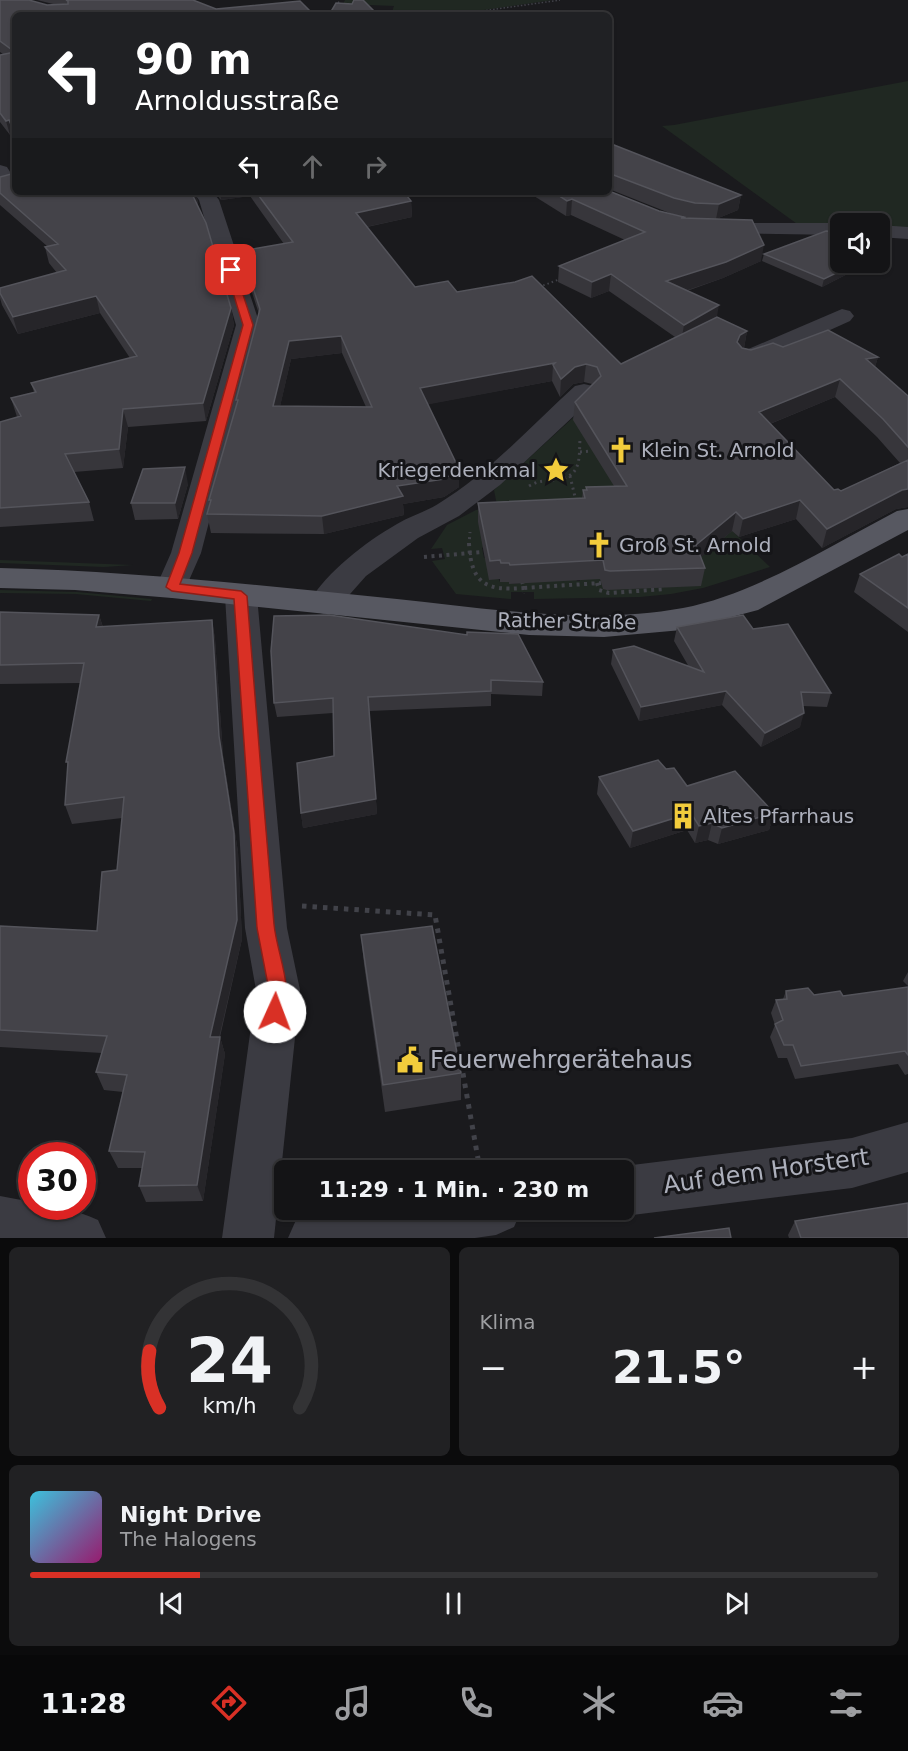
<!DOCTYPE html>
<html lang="de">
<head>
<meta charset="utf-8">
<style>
	:root { --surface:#141416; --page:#212123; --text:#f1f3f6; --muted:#9d9ea1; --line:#333335; --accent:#d93025 }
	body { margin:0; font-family:"DejaVu Sans",sans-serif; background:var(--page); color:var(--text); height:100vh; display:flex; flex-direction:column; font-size:22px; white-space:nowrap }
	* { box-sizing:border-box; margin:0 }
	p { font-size:20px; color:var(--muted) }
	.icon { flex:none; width:33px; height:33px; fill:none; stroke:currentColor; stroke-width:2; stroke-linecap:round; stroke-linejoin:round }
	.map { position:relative; height:1238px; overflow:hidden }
	.drawer { display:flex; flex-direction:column; gap:9px; padding:9px; background:#0b0b0c; flex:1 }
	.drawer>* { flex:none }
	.guide { position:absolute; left:12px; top:12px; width:600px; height:183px; border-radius:9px; box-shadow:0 2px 4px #0004,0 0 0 2px var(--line); background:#202124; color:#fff; overflow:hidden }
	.controls { position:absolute; left:830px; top:213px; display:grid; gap:12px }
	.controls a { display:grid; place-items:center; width:60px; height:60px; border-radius:9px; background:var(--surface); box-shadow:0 2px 4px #0004,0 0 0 2px var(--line); font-size:30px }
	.speed { position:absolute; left:18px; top:1142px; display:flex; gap:12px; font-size:30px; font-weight:700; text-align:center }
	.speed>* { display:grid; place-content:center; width:78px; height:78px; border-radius:50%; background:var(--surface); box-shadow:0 2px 4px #0004,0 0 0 2px var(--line); line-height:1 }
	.speed .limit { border:9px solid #d22; background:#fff; color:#111 }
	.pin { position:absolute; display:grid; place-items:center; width:51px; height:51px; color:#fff; margin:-26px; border-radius:12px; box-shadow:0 3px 9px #0006 }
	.me { position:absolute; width:66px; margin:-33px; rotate:2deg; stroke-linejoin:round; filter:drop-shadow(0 0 4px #0008) }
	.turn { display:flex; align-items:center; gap:21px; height:126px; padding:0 24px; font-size:27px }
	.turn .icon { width:78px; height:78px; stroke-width:2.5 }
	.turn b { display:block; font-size:42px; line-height:51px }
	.lanes { display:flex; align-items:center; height:57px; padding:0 24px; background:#0003; justify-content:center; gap:30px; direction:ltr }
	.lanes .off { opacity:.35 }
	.big { font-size:45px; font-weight:800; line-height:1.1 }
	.drawer .card { flex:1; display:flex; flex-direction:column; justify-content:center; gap:9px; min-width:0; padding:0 21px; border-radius:9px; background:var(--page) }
	.drawer .dial { align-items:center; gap:0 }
	.dial svg { height:156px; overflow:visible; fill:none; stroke:var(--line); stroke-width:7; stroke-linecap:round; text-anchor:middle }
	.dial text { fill:var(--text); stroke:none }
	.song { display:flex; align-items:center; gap:18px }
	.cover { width:72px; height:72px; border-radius:9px; background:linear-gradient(135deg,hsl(190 70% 55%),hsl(320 70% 35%)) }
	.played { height:6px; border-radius:3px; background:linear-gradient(90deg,var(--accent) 20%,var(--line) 20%) }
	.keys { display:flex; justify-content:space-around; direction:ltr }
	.heat { display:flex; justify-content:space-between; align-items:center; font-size:33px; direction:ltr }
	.drawer .tiles { flex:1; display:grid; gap:9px; grid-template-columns:1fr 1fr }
	.card:last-child { grid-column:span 2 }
	.trip { position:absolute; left:274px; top:1160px; width:360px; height:60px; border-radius:9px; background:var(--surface); box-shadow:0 2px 4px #0004,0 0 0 2px var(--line); font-weight:800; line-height:60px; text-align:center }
	.tabs { display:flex; height:96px; justify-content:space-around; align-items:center; background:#080809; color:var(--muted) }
	.tabs .icon { width:42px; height:42px }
	.tabs .selected { color:var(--accent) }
	.tabs b { font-size:27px; color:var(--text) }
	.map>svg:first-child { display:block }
	.green { fill:#202822; fill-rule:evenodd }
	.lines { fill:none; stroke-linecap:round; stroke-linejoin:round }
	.path-far4 { stroke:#414249; stroke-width:1.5; stroke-dasharray:1.5 2; stroke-linecap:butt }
	.path-far3 { stroke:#414249; stroke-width:2; stroke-dasharray:1.5 3; stroke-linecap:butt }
	.path-far2 { stroke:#414249; stroke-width:3; stroke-dasharray:2 4; stroke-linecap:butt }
	.path-far1 { stroke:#414249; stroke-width:4; stroke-dasharray:3 4.5; stroke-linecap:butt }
	.path { stroke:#414249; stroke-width:5; stroke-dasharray:4.5 6; stroke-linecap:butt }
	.minor { fill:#3b3b42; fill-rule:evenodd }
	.major { fill:#575861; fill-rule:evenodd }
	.wall { fill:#37363b; fill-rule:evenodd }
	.shaded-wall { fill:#262529 }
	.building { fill:#444349; stroke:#54545b; stroke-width:1.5; fill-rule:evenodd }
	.route { fill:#d93025; stroke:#8d1f18; stroke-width:1.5 }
	.labels { text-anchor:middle; stroke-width:6; stroke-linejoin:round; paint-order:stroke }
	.poi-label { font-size:20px; fill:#adb0bc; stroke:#151518; text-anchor:start }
	.street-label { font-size:20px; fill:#adb0bc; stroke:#151518 }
	.near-poi-label { font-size:24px; fill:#adb0bc; stroke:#151518; text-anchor:start }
	.near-street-label { font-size:24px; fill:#adb0bc; stroke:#151518 }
</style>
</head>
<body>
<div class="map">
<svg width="908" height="1238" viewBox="0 0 908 1238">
	<rect width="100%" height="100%" fill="#1a1a1d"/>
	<path class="green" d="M345 0H553L449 15H391L394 6 343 4Z
		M908 81V235H879V224H840L811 234 662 126 674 125Z
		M575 416 725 524 770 567 703 588 671 594 640 597 534 599V592H511V599L456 594 432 561 445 559 442 548 431 549 447 525 476 510 497 505 494 490ZM482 548 483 547 711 549 703 555 608 590 600 577 579 578 580 581H577L576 578 509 584V582H500L488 558H484Z
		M0 560 133 565 104 567 0 563Z
		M0 590 77 592 152 599 151 601 76 594 0 593Z"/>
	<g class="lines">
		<path class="path-far4" d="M331 15 340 0
			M455 15 560 0"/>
		<path class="path-far3" d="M539 287 563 278"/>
		<path class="path-far2" d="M580 452 591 451
			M570 476 576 501
			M529 486C538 481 543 481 553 480 582 478 579 460 580 437
			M469 545 470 532"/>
		<path class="path-far1" d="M469 543C471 584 486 591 524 588L523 593
			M424 557 483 552
			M522 581 524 588 601 583
			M597 583 599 590 609 593 666 589"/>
		<path class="path" d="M302 906 435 915 480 1170"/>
		<path class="minor" d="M0 165 7 167 12 175 9 179 0 182Z
			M193 192H213L219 200 260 325 201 553 183 594 172 598 161 594 156 587 171 553 236 325 199 200Z
			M713 223H840L843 224H840V235L706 233 703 229 706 225Z
			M879 225 908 227V239L879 237Z
			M842 309 850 311 854 316 850 321 757 363 748 365 739 363 736 358 739 353Z
			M584 384 593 386 597 392 593 398 500 485 459 516 418 538 366 576 335 611 324 614 313 611 308 603C328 571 364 543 397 524 410 516 425 512 438 504 489 473 531 426 575 386Z
			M241 585 252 588 257 596 287 928 300 990 274 1238H222L256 990 245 928 225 596 230 588Z
			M908 1122V1172L852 1188 624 1216 606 1209H624V1170H613L624 1166 852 1138Z
			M0 1196 32 1202V1206C55 1206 76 1210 98 1220L106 1238H0Z
			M333 1209H522L514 1227 496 1235 475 1238H288L296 1220 314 1212Z"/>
		<path class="major" d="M908 509V530L758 610 682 630 604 637 529 635 172 598 75 590 0 588V568C133 571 265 586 397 599 489 609 591 625 683 608 755 594 832 545 897 511Z"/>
	</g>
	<path class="wall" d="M0 0 47 5H57L37 0H193L216 9 314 15H15V140L12 135H10L0 122V55L3 54 0 52Z
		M609 143 741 195 738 210 716 219 761 261 723 278 687 291 717 317 747 331 744 348 751 350 783 347 878 357 875 367 908 396V507L896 509 822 548 796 519 739 537 732 531 701 557 705 568 701 586 607 590 603 589 600 579 509 584V582H500V579L489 580 478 522V503L582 498 583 490H586V487L614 486 573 420 575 402 592 384 584 382 573 384 560 397 552 381 428 404 459 487 444 497 403 504 404 515 324 534 211 533 207 514 210 506 209 500 237 406 236 400 259 314 244 268 241 251 284 244 250 196 221 200 215 192H404L411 201 412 217 367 227 415 287 457 292 621 364 675 337 609 291 591 298 558 282 559 266 625 240 571 215 566 216 534 196V192H609L659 211 684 217V218L692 219 672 214 609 189ZM342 353 366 407 280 406 291 359ZM835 397 877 437 900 463 841 491 834 490 770 424Z
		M0 177 15 192H196L198 204H197L231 308 234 325 206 421 128 427 123 468 74 472 89 502 94 521 0 527V422L17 417 11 398 34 392 31 383 130 358 100 313 18 334 2 305 0 298V288L57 273 49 263 45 247 47 246 0 205Z
		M764 254 840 262H871L822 287 762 261Z
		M188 484 178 519 135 520 131 503Z
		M908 554V632L854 592 860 574Z
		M0 612 99 615 103 627 212 620 215 639 223 755 238 852 242 939 220 1037 225 1054 203 1201 146 1202 139 1186 142 1168H118L109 1151 123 1092 104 1090 96 1072 102 1053 0 1047V926L97 931 117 870 122 818 72 824 65 805 80 683 0 684Z
		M677 627 753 629 831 693 827 707 803 706 800 727 761 747 722 705 639 721 611 664 613 650 689 667 674 641Z
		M271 651 543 682 542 696 491 694V706L369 711 377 814 303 828 301 813 334 756 333 713 277 717 274 703Z
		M666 769 687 786 774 813 769 830 718 844 708 840 695 843 687 830 630 848 597 794 599 777Z
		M361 935 461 1073V1100L385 1112 364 964Z
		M908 972V986L903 981Z
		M908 987V1074L905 1075 898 1064 795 1079 787 1058H778L770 1037 775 1025 771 1013 776 1000 783 999 786 991 814 995 843 996Z
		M795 1221 908 1238H789L788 1235Z"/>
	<path class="shaded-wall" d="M9 120 12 135H10L6 121Z
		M191 192H196L198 204 193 205Z
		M220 192H249L250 196 221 200Z
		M741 195 738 210 716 219 719 204Z
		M572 199 571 215 566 216 567 201Z
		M411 201 412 217 356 229V213Z
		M764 245 761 261 723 278 664 298 666 281Z
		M859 262H871L822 287 824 279Z
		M611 274 609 291 591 298 592 282Z
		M96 296 100 313 18 334 13 317Z
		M719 305 716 322 681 342 684 325Z
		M231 308 234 325 206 421 203 403Z
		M747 331 744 348 737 352V342L740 335Z
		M341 336 342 353 291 359 276 424 273 406 289 341Z
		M878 357 873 374 866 359Z
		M555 363 553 365 552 381 420 406V388Z
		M586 364 584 382 573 384 560 397 561 379 575 367Z
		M840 379 835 397 755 430 759 412Z
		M123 409 128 427 123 468 119 449Z
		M185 467 188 484 178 519 175 503Z
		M459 469V487L444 497 403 504 404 515 324 534 322 516 397 486Z
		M908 489V507L896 509 822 548 827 529 902 490Z
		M800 500 796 519 739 537 743 519Z
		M736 512 732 531 693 564 696 545Z
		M99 615 105 634 96 627Z
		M212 620 215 639 223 755 238 852 242 939 215 1055 210 1037 219 736Z
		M726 691 722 705 639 721 641 707Z
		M804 713 800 727 761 747 765 733Z
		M376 799 377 814 303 828 301 813Z
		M691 813 687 830 630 848 633 831Z
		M774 813 769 830 718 844 722 828Z
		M712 823 708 840 695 843 699 826Z
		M220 1037 225 1054 203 1201 197 1185Z"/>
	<path class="building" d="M0 0H29L47 5 68 4V1L66 0H193L216 9 300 1 314 15H15V52L0 41Z
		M354 0H363L378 15H329L336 3 352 4Z
		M15 52V133L9 120 6 121 0 113V55Z
		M609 143 741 195 719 204 695 203 674 198 611 174H609Z
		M15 173V192H191L206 223 231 308 203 403 123 409 119 449 65 454 89 502 0 508V422L21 416 11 398 36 392 31 383 137 356 96 296 13 317 0 293V288L66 270 45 247 58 244 0 193V177Z
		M609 191 659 211 684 217 681 218 752 220 764 245 726 262 666 281 719 305 684 325 611 274 592 282 559 266 645 232 572 199 567 201 553 192Z
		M256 192H404L411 201 356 213 415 287 448 281 457 292 515 282 532 276 621 364 717 317 747 331 740 335 737 342 742 348 751 350 773 343 783 347 828 330 878 357 866 359 908 396V447L883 419 840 379 759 412 834 490 838 489 841 491 908 460V489L902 490 827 529 800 500 743 519 736 512 696 545 705 568 610 571 605 570 603 560 510 565 509 563H501L500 560 490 561 478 503 585 498 583 490H587L586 487 627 486 575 402 601 376 597 367 586 364 575 367 561 379 553 365 555 363 420 388 459 469 444 479 397 486 403 496 322 516 207 514 211 500H209L238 400H236L260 309 241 251 293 242ZM341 336 372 407 273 406 289 341Z
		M826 231 840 232V262H859L824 279 764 254Z
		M185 467 175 503H131L143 469Z
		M899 554 902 557 908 554V608L860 574Z
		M0 612 99 615 96 627 212 620 219 736 234 833 237 920 210 1037H220L197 1185 139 1186 145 1152 109 1151 127 1075 96 1072 107 1036 0 1030V926L97 931 102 872 117 870 124 797 65 805 68 762H66L84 663 0 665Z
		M329 615 467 635V632L518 634 543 682 491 680V691L368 697 376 799 301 813 297 763 334 756 333 698 274 703 271 651 274 616Z
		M743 615 753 629 788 624 831 693 801 692 804 713 765 733 726 691 641 707 613 650 634 646 704 672 677 627Z
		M658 760 666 769 674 768 687 786 735 771 774 813 722 828 712 823 699 826 691 813 633 831 599 777Z
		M432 926 461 1073 383 1085 361 935Z
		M908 987V1055L905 1051 801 1066 793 1045H784L775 1024 783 1020 776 1000 787 999 786 991 808 988 814 995 840 991 843 996Z
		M908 1203V1238H801L795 1221Z
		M729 1228 731 1238H654Z"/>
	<path class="route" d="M231 267 235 270 253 325 192 553 180 584 241 591 247 596C256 705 264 815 274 924 277 955 295 989 282 1019L275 1021 269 1019 266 1012 269 990 257 928 234 599 172 591 166 587 179 553 243 325 226 270Z"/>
	<defs>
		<g id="church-bare" transform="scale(2.07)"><path d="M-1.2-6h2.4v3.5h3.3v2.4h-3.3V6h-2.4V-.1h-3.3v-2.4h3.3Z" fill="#f2cc3c" stroke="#151518" stroke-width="2.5" paint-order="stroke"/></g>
		<g id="sight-bare" transform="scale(2.07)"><path d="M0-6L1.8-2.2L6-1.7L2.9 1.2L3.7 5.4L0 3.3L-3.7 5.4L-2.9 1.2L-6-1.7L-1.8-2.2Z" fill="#f2cc3c" stroke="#151518" stroke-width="2.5" paint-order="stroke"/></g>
		<g id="building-bare" transform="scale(2.07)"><path d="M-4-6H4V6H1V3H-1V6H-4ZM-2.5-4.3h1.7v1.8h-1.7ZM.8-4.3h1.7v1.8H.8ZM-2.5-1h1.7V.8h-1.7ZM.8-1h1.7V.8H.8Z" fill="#f2cc3c" stroke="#151518" stroke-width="2.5" paint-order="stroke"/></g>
		<g id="civic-bare" transform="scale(2.07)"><path d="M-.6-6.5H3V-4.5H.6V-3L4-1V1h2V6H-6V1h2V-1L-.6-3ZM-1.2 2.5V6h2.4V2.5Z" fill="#f2cc3c" stroke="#151518" stroke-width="2.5" paint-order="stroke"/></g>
	</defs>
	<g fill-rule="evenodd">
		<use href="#church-bare" x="621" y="450"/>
		<use href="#sight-bare" x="556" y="470"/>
		<use href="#church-bare" x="599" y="545"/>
		<use href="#building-bare" x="683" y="816"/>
		<use href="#civic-bare" x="410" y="1060"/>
	</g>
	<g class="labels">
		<g class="poi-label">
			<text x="641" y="457">Klein St. Arnold</text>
			<text x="536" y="477" text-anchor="end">Kriegerdenkmal</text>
			<text x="619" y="552">Groß St. Arnold</text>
			<text x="703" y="823">Altes Pfarrhaus</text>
		</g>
		<g class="street-label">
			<text transform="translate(567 621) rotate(1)" y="7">Rather Straße</text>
		</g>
		<g class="near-poi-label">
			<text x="430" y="1068">Feuerwehrgerätehaus</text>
		</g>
		<g class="near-street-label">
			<text transform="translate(766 1171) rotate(-8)" y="8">Auf dem Horstert</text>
		</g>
	</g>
</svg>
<div class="controls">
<a><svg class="icon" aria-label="sound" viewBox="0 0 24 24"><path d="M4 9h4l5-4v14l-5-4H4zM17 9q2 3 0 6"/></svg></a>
</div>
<div class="speed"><div class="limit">30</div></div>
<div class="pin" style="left:231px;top:270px;background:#d93025"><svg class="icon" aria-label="arrive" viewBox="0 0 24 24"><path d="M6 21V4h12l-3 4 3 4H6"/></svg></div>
<svg class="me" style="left:275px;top:1012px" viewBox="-20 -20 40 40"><circle r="19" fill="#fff"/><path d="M0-13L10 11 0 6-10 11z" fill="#d93025"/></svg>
<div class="trip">11:29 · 1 Min. · 230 m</div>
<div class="guide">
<div class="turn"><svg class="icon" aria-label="left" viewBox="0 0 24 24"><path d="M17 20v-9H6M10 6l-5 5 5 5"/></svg><div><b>90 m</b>Arnoldusstraße</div></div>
<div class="lanes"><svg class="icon" aria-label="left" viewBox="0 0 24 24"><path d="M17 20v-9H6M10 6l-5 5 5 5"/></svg><svg class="icon off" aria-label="ahead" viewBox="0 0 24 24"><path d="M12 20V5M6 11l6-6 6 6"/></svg><svg class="icon off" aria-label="right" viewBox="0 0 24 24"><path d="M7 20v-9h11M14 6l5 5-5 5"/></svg></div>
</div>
</div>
<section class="drawer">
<div class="tiles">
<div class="card dial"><svg viewBox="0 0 100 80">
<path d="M14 69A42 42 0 1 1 86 69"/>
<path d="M14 69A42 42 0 0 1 9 40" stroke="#d93025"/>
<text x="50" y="56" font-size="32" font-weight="700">24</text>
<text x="50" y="72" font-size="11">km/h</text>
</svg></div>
<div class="card"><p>Klima</p>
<div class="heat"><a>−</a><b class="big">21.5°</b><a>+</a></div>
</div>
<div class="card">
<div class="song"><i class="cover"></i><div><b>Night Drive</b><p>The Halogens</p></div></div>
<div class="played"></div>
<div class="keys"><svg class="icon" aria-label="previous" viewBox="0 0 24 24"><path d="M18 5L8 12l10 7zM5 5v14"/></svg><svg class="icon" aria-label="pause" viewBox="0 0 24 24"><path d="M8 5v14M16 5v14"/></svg><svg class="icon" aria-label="next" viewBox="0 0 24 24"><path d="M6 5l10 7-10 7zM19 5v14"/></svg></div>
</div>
</div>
</section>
<nav class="tabs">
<b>11:28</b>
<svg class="icon selected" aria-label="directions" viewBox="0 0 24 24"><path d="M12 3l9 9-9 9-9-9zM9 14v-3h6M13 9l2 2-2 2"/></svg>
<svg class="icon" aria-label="music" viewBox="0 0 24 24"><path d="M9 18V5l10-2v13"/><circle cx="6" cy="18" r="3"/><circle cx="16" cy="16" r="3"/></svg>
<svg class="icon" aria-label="phone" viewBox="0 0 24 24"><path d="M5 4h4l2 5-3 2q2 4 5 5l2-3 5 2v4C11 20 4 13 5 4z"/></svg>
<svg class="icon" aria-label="climate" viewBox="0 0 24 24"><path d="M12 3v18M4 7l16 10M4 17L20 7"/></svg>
<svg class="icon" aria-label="car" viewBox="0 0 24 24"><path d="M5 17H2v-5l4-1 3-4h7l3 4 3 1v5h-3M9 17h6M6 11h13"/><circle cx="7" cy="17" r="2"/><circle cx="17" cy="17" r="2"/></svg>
<svg class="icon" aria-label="filters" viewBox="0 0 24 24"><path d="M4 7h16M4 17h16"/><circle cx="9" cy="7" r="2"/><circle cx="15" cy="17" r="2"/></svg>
</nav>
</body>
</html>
